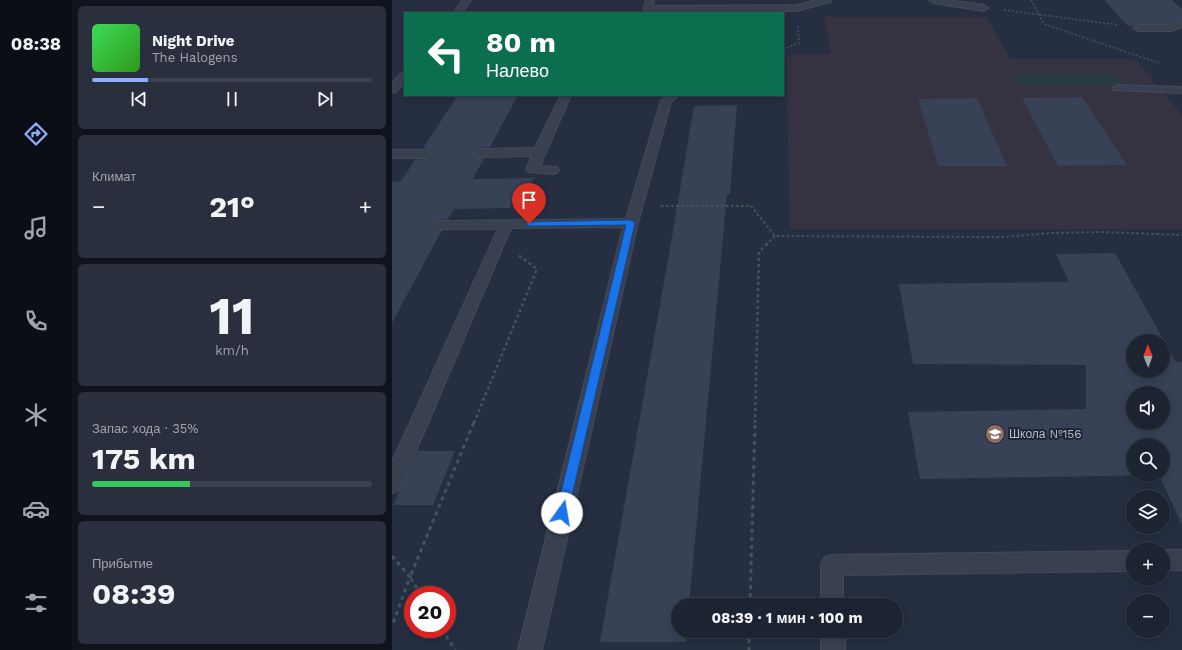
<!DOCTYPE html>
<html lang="ru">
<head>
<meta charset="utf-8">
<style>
	:root { --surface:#1c2331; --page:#292f3d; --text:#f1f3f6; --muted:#a0a4ab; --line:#3a404d; --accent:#8caefa }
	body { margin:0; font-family:"Work Sans",sans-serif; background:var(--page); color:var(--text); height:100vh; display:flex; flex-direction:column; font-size:15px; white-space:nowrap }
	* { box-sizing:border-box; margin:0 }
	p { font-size:13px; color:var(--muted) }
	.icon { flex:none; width:22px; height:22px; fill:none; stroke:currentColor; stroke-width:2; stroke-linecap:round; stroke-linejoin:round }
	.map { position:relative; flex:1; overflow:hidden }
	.sheet { display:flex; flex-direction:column; gap:6px; padding:6px; background:#0f131b; width:320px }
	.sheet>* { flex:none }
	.top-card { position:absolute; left:12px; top:12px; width:380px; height:84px; border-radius:0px; box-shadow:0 2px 10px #0003,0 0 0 1px var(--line); background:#0b6e4f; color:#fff; overflow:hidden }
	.needle { width:26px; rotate:359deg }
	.buttons { position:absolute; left:734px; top:334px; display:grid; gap:8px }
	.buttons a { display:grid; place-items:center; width:44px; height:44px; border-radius:50%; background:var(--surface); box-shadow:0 2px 10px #0003,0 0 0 1px var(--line); font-size:20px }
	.speed { position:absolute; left:12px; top:586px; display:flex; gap:8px; font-size:20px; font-weight:700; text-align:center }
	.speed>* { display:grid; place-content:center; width:52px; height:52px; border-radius:50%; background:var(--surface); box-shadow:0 2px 10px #0003,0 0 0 1px var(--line); line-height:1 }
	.speed .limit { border:6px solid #d22; background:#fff; color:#111 }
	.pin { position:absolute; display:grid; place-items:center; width:34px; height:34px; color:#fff; margin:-41px -17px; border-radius:50% 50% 50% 0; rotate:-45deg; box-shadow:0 0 4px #0007 }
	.pin .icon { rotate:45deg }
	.me { position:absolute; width:44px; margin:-22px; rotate:13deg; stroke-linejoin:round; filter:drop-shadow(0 0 3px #0008) }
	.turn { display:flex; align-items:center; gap:14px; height:84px; padding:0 16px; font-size:18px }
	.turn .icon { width:52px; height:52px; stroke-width:2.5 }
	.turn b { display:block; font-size:28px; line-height:34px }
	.big { font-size:30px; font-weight:700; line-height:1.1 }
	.sheet .tile { flex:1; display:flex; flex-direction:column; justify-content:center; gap:6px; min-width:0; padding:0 14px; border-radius:6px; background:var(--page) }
	.sheet .dial { align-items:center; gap:0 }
	.dial b { font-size:52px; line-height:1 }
	.song { display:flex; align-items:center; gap:12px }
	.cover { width:48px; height:48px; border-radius:6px; background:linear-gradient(135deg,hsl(130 70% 55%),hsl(110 70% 35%)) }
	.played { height:4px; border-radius:2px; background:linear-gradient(90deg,var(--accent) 20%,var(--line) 20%) }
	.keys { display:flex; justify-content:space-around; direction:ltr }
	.heat { display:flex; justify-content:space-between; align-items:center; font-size:22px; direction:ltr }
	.charge { height:6px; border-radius:3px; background:linear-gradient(90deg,#34c759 35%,var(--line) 0) }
	.trip { position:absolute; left:279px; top:598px; width:232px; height:40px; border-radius:20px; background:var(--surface); box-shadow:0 2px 10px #0003,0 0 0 1px var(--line); font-weight:700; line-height:40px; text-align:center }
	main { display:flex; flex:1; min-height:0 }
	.tabs { display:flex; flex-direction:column; width:72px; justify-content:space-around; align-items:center; background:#0b0e14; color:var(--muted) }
	.tabs .icon { width:28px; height:28px }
	.tabs .selected { color:var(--accent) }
	.tabs b { font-size:18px; color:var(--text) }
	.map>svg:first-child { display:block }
	.medical { fill:#353242 }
	.green { fill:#273d42 }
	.building { fill:#374257; fill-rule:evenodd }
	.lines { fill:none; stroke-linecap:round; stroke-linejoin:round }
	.service-casing { stroke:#434a5a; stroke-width:2 }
	.path-far3 { stroke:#40565a; stroke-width:1.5; stroke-dasharray:2 2; stroke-linecap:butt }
	.path-far2 { stroke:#40565a; stroke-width:2; stroke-dasharray:2.5 2.5; stroke-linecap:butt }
	.path-far1 { stroke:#40565a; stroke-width:2.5; stroke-dasharray:3 3; stroke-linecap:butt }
	.path { stroke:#40565a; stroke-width:3; stroke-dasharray:4 4; stroke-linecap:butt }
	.service { fill:#394151; fill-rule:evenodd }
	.route { fill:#1a73e8; stroke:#114b97 }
	.labels { text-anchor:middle; stroke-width:4; stroke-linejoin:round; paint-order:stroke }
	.poi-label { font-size:12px; fill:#b6bdcb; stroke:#1e2636; text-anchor:start }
</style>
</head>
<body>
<main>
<nav class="tabs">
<b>08:38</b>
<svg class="icon selected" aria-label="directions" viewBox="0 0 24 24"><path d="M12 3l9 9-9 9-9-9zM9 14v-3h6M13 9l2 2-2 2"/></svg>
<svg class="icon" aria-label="music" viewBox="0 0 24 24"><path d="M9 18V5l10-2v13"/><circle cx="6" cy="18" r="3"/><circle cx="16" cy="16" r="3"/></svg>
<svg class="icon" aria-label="phone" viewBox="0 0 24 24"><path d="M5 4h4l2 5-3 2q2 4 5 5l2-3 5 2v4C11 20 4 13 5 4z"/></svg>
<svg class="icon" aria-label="climate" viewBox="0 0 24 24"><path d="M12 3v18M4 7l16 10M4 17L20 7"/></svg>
<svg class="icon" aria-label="car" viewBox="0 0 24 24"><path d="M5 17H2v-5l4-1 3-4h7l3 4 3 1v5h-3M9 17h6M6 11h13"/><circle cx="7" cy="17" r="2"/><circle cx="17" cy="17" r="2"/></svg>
<svg class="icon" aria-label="filters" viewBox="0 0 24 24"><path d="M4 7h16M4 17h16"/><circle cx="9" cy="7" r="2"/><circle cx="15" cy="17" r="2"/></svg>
</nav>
<section class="sheet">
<div class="tile">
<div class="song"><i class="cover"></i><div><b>Night Drive</b><p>The Halogens</p></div></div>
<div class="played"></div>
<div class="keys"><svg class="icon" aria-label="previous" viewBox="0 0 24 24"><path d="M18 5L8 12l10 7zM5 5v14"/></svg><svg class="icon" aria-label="pause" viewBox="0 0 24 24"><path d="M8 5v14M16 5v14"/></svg><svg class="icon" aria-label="next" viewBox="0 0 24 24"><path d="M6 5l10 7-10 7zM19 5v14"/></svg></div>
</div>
<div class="tile"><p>Климат</p>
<div class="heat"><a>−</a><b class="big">21°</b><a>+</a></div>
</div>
<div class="tile dial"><b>11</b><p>km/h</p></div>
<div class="tile"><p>Запас хода · 35%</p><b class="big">175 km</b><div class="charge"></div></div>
<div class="tile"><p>Прибытие</p><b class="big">08:39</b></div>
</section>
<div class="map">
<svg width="790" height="650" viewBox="0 0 790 650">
	<rect width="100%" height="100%" fill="#252f41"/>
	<path class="medical" d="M433 17H595L618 59H743L790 115V229H398L394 55 438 54Z"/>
	<path class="green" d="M629 73H716L728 77 732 81 724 85H638L627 84 622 81V76Z"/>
	<path class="building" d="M712 0H780L790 9V20L778 24H746L742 26H736Z
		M66 95H126L98 147 83 149 80 152 83 157 92 158 81 179 142 178 132 202H120L118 208 62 209 56 219 40 221 38 224 40 229 50 230 0 323V182L9 181 23 160 39 158 41 155 39 150 31 148Z
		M690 97 735 165 666 166 630 98Z
		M585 98 615 166H546L526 99Z
		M345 105 338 194H335L297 605H286V631H295L294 642H208L280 237 302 106Z
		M723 253 784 362H790V525L767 475 528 479 516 412 694 409V365L521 364 507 284 677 282 664 254ZM741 341H771V371H741ZM741 393H771V423H741ZM741 445H771V475H741Z
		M26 451H63L41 505H1Z"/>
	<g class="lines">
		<g class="service-casing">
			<path id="service" d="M71 0H79L70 13H61Z
				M254 0H262L260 6 405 5 425 0H439L438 2 405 11 255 12 251 9Z
				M537 0H557L592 5 596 8 592 11 541 3Z
				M790 21V27L779 31H746L741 28 746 25H778Z
				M13 72V81L4 92 0 93V83L9 73Z
				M725 85 790 87V93L721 90 720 88Z
				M169 95H179L148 166 165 167 167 170 165 173 161 174 136 172 134 169 140 156 87 157 83 156 81 153 83 150 87 149 143 148Z
				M275 95H287L279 102 246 223 150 650H126L231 227 119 228 10 484 7 490 0 493V462L106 229H46L41 228 39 225 41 222 46 221 234 219 269 100Z
				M0 150H34L38 151 40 154 38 157 34 158H0Z
				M771 550H790V570H771Z
				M741 551V571L451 575V605H429V565L432 558 440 555Z
				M429 631H453V650H429Z"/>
		</g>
		<path class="path-far3" d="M639 0 652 24 767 63
			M612 10 726 25
			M391 49 407 43 406 27"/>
		<path class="path-far2" d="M146 204 152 190
			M269 206H359L383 236 611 237 660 233 709 232 790 235
			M374 245 383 236"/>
		<path class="path-far1" d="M82 423 145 269 125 254
			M363 423 367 252 375 244"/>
		<path class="path" d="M0 556 18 577 0 626
			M29 595 18 577 82 422
			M358 605 363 422
			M50 629 63 650
			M357 631V650"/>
		<use href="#service" class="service"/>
	</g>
	<path class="route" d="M239 220 243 223 176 513 174 516 170 518 166 516 164 513 234 225 137 226 133 224 137 222Z"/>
	<defs>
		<g id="school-disc" transform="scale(1)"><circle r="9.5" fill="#8d6e63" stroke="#1e2636"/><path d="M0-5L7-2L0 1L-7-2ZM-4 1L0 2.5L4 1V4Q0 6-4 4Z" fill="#fff"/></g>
	</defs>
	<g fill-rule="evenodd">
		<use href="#school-disc" x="603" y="434"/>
	</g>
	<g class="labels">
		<g class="poi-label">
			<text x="617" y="438">Школа №156</text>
		</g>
	</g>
</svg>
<div class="buttons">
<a><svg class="needle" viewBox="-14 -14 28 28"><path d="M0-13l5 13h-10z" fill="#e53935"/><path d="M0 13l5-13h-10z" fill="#a0a4ab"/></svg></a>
<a><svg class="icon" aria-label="sound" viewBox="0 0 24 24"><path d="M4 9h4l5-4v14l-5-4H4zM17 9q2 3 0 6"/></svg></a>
<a><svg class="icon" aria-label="search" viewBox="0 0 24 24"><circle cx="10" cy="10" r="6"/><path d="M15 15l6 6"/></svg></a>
<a><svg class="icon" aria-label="layers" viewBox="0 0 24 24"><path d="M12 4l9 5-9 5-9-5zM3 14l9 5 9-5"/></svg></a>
<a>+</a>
<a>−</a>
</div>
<div class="speed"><div class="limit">20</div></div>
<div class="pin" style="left:137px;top:224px;background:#d93025"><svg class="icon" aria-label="arrive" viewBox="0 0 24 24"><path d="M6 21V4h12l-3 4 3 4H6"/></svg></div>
<svg class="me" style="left:170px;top:513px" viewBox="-20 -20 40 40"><circle r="19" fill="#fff"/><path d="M0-13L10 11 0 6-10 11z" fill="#1a73e8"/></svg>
<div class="trip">08:39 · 1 мин · 100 m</div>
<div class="top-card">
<div class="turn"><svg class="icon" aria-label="left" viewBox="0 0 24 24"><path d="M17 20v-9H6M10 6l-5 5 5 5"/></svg><div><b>80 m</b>Налево</div></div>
</div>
</div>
</main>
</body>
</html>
